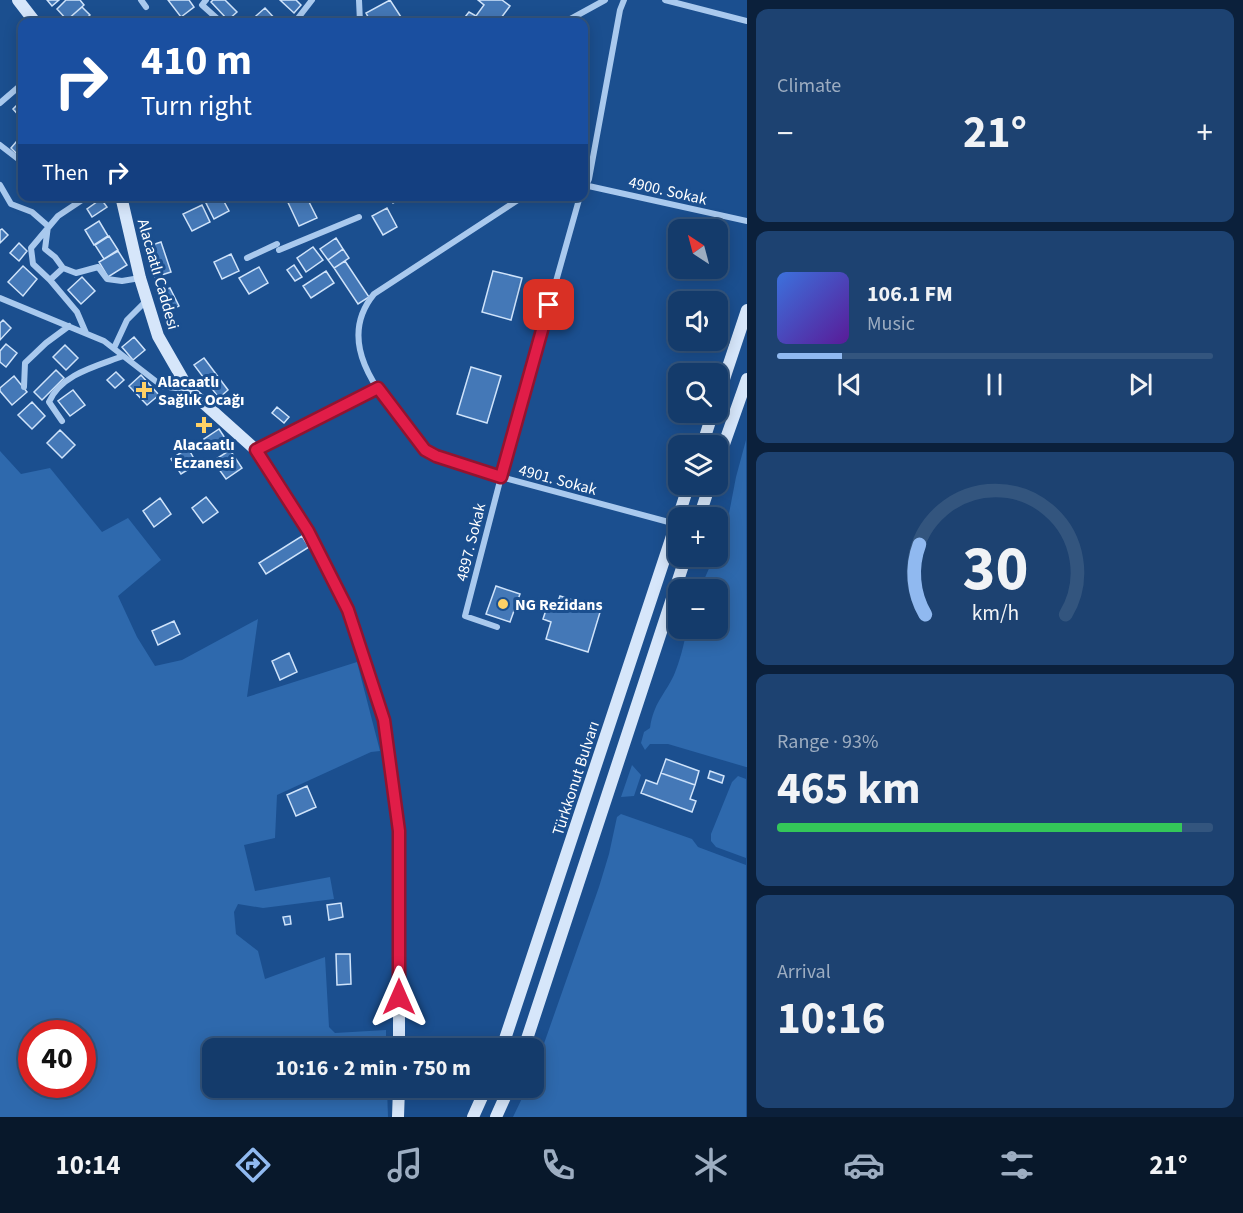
<!DOCTYPE html>
<html lang="en">
<head>
<meta charset="utf-8">
<style>
	:root { --surface:#143b6b; --page:#1d4271; --text:#f1f3f6; --muted:#9dadc1; --line:#33557e; --accent:#90b9f0 }
	body { margin:0; font-family:"Source Sans 3",sans-serif; background:var(--page); color:var(--text); height:100vh; display:flex; flex-direction:column; font-size:22px; white-space:nowrap }
	* { box-sizing:border-box; margin:0 }
	p { font-size:20px; color:var(--muted) }
	.icon { flex:none; width:33px; height:33px; fill:none; stroke:currentColor; stroke-width:2; stroke-linecap:round; stroke-linejoin:round }
	.map { position:relative; flex:1; overflow:hidden }
	.sheet { display:flex; flex-direction:column; gap:9px; padding:9px; background:#0b203b; width:496px }
	.sheet>* { flex:none }
	.guide { position:absolute; left:18px; top:18px; width:570px; height:183px; border-radius:12px; box-shadow:0 3px 15px #0003,0 0 0 2px var(--line); background:#1a4fa0; color:#fff; overflow:hidden }
	.needle { width:39px; rotate:324deg }
	.controls { position:absolute; left:668px; top:219px; display:grid; gap:12px }
	.controls a { display:grid; place-items:center; width:60px; height:60px; border-radius:12px; background:var(--surface); box-shadow:0 3px 15px #0003,0 0 0 2px var(--line); font-size:30px }
	.speed { position:absolute; left:18px; top:1020px; display:flex; gap:12px; font-size:30px; font-weight:700; text-align:center }
	.speed>* { display:grid; place-content:center; width:78px; height:78px; border-radius:50%; background:var(--surface); box-shadow:0 3px 15px #0003,0 0 0 2px var(--line); line-height:1 }
	.speed .limit { border:9px solid #d22; background:#fff; color:#111 }
	.pin { position:absolute; display:grid; place-items:center; width:51px; height:51px; color:#fff; margin:-26px; border-radius:12px; box-shadow:0 3px 9px #0006 }
	.me { position:absolute; width:66px; margin:-33px; rotate:0deg; stroke-linejoin:round; filter:drop-shadow(0 0 4px #0008) }
	.turn { display:flex; align-items:center; gap:21px; height:126px; padding:0 24px; font-size:27px }
	.turn .icon { width:78px; height:78px; stroke-width:2.5 }
	.turn b { display:block; font-size:42px; line-height:51px }
	.then { display:flex; align-items:center; height:57px; padding:0 24px; background:#0003; gap:12px; font-size:22px }
	.big { font-size:45px; font-weight:700; line-height:1.1 }
	.sheet .widget { flex:1; display:flex; flex-direction:column; justify-content:center; gap:9px; min-width:0; padding:0 21px; border-radius:12px; background:var(--page) }
	.sheet .dial { align-items:center; gap:0 }
	.dial svg { height:156px; overflow:visible; fill:none; stroke:var(--line); stroke-width:7; stroke-linecap:round; text-anchor:middle }
	.dial text { fill:var(--text); stroke:none }
	.song { display:flex; align-items:center; gap:18px }
	.cover { width:72px; height:72px; border-radius:9px; background:linear-gradient(135deg,hsl(220 70% 55%),hsl(270 70% 35%)) }
	.played { height:6px; border-radius:3px; background:linear-gradient(90deg,var(--accent) 15%,var(--line) 15%) }
	.keys { display:flex; justify-content:space-around; direction:ltr }
	.heat { display:flex; justify-content:space-between; align-items:center; font-size:33px; direction:ltr }
	.charge { height:9px; border-radius:4px; background:linear-gradient(90deg,#34c759 93%,var(--line) 0) }
	.trip { position:absolute; left:202px; top:1038px; width:342px; height:60px; border-radius:12px; background:var(--surface); box-shadow:0 3px 15px #0003,0 0 0 2px var(--line); font-weight:700; line-height:60px; text-align:center }
	.dock { display:flex; height:96px; justify-content:space-around; align-items:center; background:#08182b; color:var(--muted) }
	.dock .icon { width:42px; height:42px }
	.dock .active { color:var(--accent) }
	.dock b { font-size:27px; color:var(--text) }
	main { display:flex; flex:1; min-height:0 }
	.map>svg:first-child { display:block }
	.green { fill:#2e69ad; fill-rule:evenodd }
	.building { fill:#4478b7; stroke:#cfe3fa; stroke-width:1.5 }
	.lines { fill:none; stroke-linecap:round; stroke-linejoin:round }
	.street { stroke:#a9c9ee; stroke-width:6 }
	.secondary { stroke:#d6e6fa; stroke-width:12 }
	.route-casing { stroke:#92132f; stroke-width:15 }
	.route { stroke:#e11d48; stroke-width:10 }
	.poi-dot { fill:#ffd166; stroke:#1b4f8f; stroke-width:2 }
	.labels { text-anchor:middle; stroke-width:6; stroke-linejoin:round; paint-order:stroke }
	.street-label { font-size:16px; fill:#fff; stroke:#1b4f8f }
	.poi-label { font-size:16px; font-weight:bold; fill:#fff; stroke:#1b4f8f; text-anchor:start }
</style>
</head>
<body>
<main>
<div class="map">
<svg width="747" height="1117" viewBox="0 0 747 1117">
	<rect width="100%" height="100%" fill="#1b4f8f"/>
	<path class="green" d="M746 440 747 767H746L668 744H650L645 750 641 743 644 732 650 728C654 702 664 696 674 675 680 661 684 644 687 629L717 628V590L700 589 714 557 717 556V549L727 524 736 477Z
		M0 451 21 474 50 468 102 532 128 518 161 560 118 596 137 637 155 666 182 660 258 619 247 697 357 662 380 751 371 752 277 795 275 838 244 845 255 891 330 877 334 899 263 908 238 904 234 912 236 934 258 951 265 979 325 957 329 1027 335 1033 386 1030V1048H213V1088H387L388 1117H0ZM32 1034H82V1084H32Z
		M632 765 641 775 634 796 621 797Z
		M738 776 746 779V858L716 847 711 841V834L732 782Z
		M621 814 692 839 698 847 746 865V1117H513L527 1088H534V1072L599 887 609 854 617 817Z"/>
	<path class="building" d="M47 0H59L52 6Z
		M66 0H80L84 5 67 20 57 9Z
		M168 0H189L194 7 181 17Z
		M213 0H225L237 12 228 20 211 2Z
		M280 0H296L301 5 294 13Z
		M390 0 401 17 391 22H371L366 13Z
		M502 0 510 6 498 22H461L469 12 476 16 484 5 478 0Z
		M82 7 90 15 82 22H69L67 20Z
		M265 8 278 22H249Z
		M22 100V119L13 109Z
		M22 135V156L21 158 11 148Z
		M219 196H221L229 211 214 219 206 203Z
		M285 196H306L317 218 299 226Z
		M397 196 399 200 393 203 390 197Z
		M101 199 107 207 92 217 87 209Z
		M202 205 210 222 192 231 183 214Z
		M387 208 397 227 383 235 372 216Z
		M99 221 108 236 94 245 85 230Z
		M2 229 8 235 0 243V230Z
		M109 236 118 250 104 259 95 245Z
		M336 238 343 249 328 260 320 249Z
		M161 242 171 272 155 277 146 247Z
		M19 243 27 251 19 261 10 253Z
		M313 247 323 260 306 272 297 258Z
		M343 249 349 258 334 268 328 260Z
		M118 251 127 265 108 277 99 262Z
		M231 254 239 271 222 279 214 262Z
		M345 261 369 297 358 304 334 268Z
		M294 265 302 277 295 281 287 270Z
		M23 266 37 279 23 296 8 282Z
		M259 267 268 283 249 294 239 278Z
		M326 271 334 283 311 298 303 286Z
		M493 271 522 278 511 320 482 312Z
		M82 277 95 291 81 304 68 290Z
		M170 288 179 306 172 310 163 291Z
		M3 320 11 328 0 340V323Z
		M134 337 145 350 133 360 122 347Z
		M6 344 17 353 6 367 0 362V351Z
		M65 345 78 358 66 370 53 357Z
		M204 358 228 390 219 398 194 365Z
		M471 367 501 376 487 423 457 414Z
		M56 370 64 378 42 400 34 392Z
		M116 372 124 380 115 388 107 380Z
		M141 375 159 395 147 405 129 386Z
		M14 376 27 392 12 405 0 391V388Z
		M73 390 85 405 70 416 58 401Z
		M32 402 45 416 32 429 18 415Z
		M277 407 289 417 284 423 272 413Z
		M219 429 227 441 213 451 204 439Z
		M60 430 75 445 62 458 47 443Z
		M188 448 197 464 181 474 171 459Z
		M230 450 242 468 226 479 213 461Z
		M206 497 218 512 203 523 192 508Z
		M160 498 171 514 154 527 143 511Z
		M302 536 309 547 266 574 259 563Z
		M496 586 520 594 510 622 486 614Z
		M560 596 601 609 588 652 546 639 551 622 543 619 546 610 554 612Z
		M174 621 180 634 158 645 152 631Z
		M289 653 297 672 280 680 272 661Z
		M666 759 699 771 695 785 661 773Z
		M710 771 724 776 722 783 708 778Z
		M661 773 695 785 690 799 696 801 692 812 641 793 646 780 657 784Z
		M307 786 316 807 296 816 287 795Z
		M341 903 343 917 329 920 327 905Z
		M290 916 291 924 285 925 283 917Z
		M336 954H350L351 984 337 985Z"/>
	<g class="lines">
		<path class="street" d="M141 0 146 7
			M206 0 202 5 221 22
			M359 0 360 22
			M665 0 747 21
			M295 22 312 0
			M565 22 605 0
			M0 103 22 84
			M0 145 22 162
			M0 185 11 204 32 212 48 226 45 249 55 257 63 268 50 280
			M584 185 747 221
			M584 190 589 179 620 10 624 0
			M524 196 374 294C329 349 392 407 425 450L436 456 501 477 676 524
			M279 250 359 217
			M247 258 277 244
			M63 268 76 273 98 267 107 279 122 281 140 278
			M0 298 104 341 162 386 189 390
			M86 333 77 312 50 280 33 264 31 248 58 216 88 196
			M114 348 127 320 147 300
			M24 387 25 363 46 343 69 326
			M62 421 49 402C61 374 97 366 123 356
			M256 450 378 388
			M497 627 465 616 501 477 580 196"/>
		<path class="secondary" d="M18 0 35 22
			M121 196 140 278 158 336 189 390 256 450 308 531 348 610 384 720 399 831V1048
			M717 400 747 310
			M702 446 713 412
			M717 464 747 379
			M678 518 689 484
			M699 518 710 484
			M502 1048 678 518
			M524 1048 686 556
			M398 1117 399 1088
			M473 1117 486 1088
			M496 1117 509 1088"/>
	</g>
	<g class="lines">
		<g class="route-casing">
			<path id="route" d="M399 997V831L384 720 348 610 308 531 256 450 378 388 425 450 436 456 501 477 549 305"/>
		</g>
		<use href="#route" class="route"/>
	</g>
	<g class="poi-dot">
		<path d="M141 381h6v6h6v6h-6v6h-6v-6h-6v-6h6z"/>
		<path d="M201 416h6v6h6v6h-6v6h-6v-6h-6v-6h6z"/>
		<circle cx="503" cy="604" r="6"/>
	</g>
	<g class="labels">
		<g class="street-label">
			<text transform="translate(668 190) rotate(13)" y="6">4900. Sokak</text>
			<text transform="translate(159 274) rotate(74)" y="6">Alacaatlı Caddesi</text>
			<text transform="translate(558 479) rotate(15)" y="6">4901. Sokak</text>
			<text transform="translate(470 542) rotate(-76)" y="6">4897. Sokak</text>
			<text transform="translate(575 778) rotate(-72)" y="6">Türkkonut Bulvarı</text>
		</g>
		<g class="poi-label">
			<text x="158" y="387">Alacaatlı<tspan x="158" dy="18">Sağlık Ocağı</tspan></text>
			<text x="204" y="450" text-anchor="middle">Alacaatlı<tspan x="204" dy="18">Eczanesi</tspan></text>
			<text x="515" y="610">NG Rezidans</text>
		</g>
	</g>
</svg>
<div class="controls">
<a><svg class="needle" viewBox="-14 -14 28 28"><path d="M0-13l5 13h-10z" fill="#e53935"/><path d="M0 13l5-13h-10z" fill="#9dadc1"/></svg></a>
<a><svg class="icon" aria-label="sound" viewBox="0 0 24 24"><path d="M4 9h4l5-4v14l-5-4H4zM17 9q2 3 0 6"/></svg></a>
<a><svg class="icon" aria-label="search" viewBox="0 0 24 24"><circle cx="10" cy="10" r="6"/><path d="M15 15l6 6"/></svg></a>
<a><svg class="icon" aria-label="layers" viewBox="0 0 24 24"><path d="M12 4l9 5-9 5-9-5zM3 14l9 5 9-5"/></svg></a>
<a>+</a>
<a>−</a>
</div>
<div class="speed"><div class="limit">40</div></div>
<div class="pin" style="left:549px;top:305px;background:#d93025"><svg class="icon" aria-label="arrive" viewBox="0 0 24 24"><path d="M6 21V4h12l-3 4 3 4H6"/></svg></div>
<svg class="me" style="left:399px;top:997px" viewBox="-20 -20 40 40"><path d="M0-17L14 15 0 8-14 15z" fill="#e11d48" stroke="#fff" stroke-width="4"/></svg>
<div class="trip">10:16 · 2 min · 750 m</div>
<div class="guide">
<div class="turn"><svg class="icon" aria-label="right" viewBox="0 0 24 24"><path d="M7 20v-9h11M14 6l5 5-5 5"/></svg><div><b>410 m</b>Turn right</div></div>
<div class="then">Then<svg class="icon" aria-label="right" viewBox="0 0 24 24"><path d="M7 20v-9h11M14 6l5 5-5 5"/></svg></div>
</div>
</div>
<section class="sheet">
<div class="widget"><p>Climate</p>
<div class="heat"><a>−</a><b class="big">21°</b><a>+</a></div>
</div>
<div class="widget">
<div class="song"><i class="cover"></i><div><b>106.1 FM</b><p>Music</p></div></div>
<div class="played"></div>
<div class="keys"><svg class="icon" aria-label="previous" viewBox="0 0 24 24"><path d="M18 5L8 12l10 7zM5 5v14"/></svg><svg class="icon" aria-label="pause" viewBox="0 0 24 24"><path d="M8 5v14M16 5v14"/></svg><svg class="icon" aria-label="next" viewBox="0 0 24 24"><path d="M6 5l10 7-10 7zM19 5v14"/></svg></div>
</div>
<div class="widget dial"><svg viewBox="0 0 100 80">
<path d="M14 69A42 42 0 1 1 86 69"/>
<path d="M14 69A42 42 0 0 1 11 33" stroke="#90b9f0"/>
<text x="50" y="56" font-size="32" font-weight="700">30</text>
<text x="50" y="72" font-size="11">km/h</text>
</svg></div>
<div class="widget"><p>Range · 93%</p><b class="big">465 km</b><div class="charge"></div></div>
<div class="widget"><p>Arrival</p><b class="big">10:16</b></div>
</section>
</main>
<nav class="dock">
<b>10:14</b>
<svg class="icon active" aria-label="directions" viewBox="0 0 24 24"><path d="M12 3l9 9-9 9-9-9zM9 14v-3h6M13 9l2 2-2 2"/></svg>
<svg class="icon" aria-label="music" viewBox="0 0 24 24"><path d="M9 18V5l10-2v13"/><circle cx="6" cy="18" r="3"/><circle cx="16" cy="16" r="3"/></svg>
<svg class="icon" aria-label="phone" viewBox="0 0 24 24"><path d="M5 4h4l2 5-3 2q2 4 5 5l2-3 5 2v4C11 20 4 13 5 4z"/></svg>
<svg class="icon" aria-label="climate" viewBox="0 0 24 24"><path d="M12 3v18M4 7l16 10M4 17L20 7"/></svg>
<svg class="icon" aria-label="car" viewBox="0 0 24 24"><path d="M5 17H2v-5l4-1 3-4h7l3 4 3 1v5h-3M9 17h6M6 11h13"/><circle cx="7" cy="17" r="2"/><circle cx="17" cy="17" r="2"/></svg>
<svg class="icon" aria-label="filters" viewBox="0 0 24 24"><path d="M4 7h16M4 17h16"/><circle cx="9" cy="7" r="2"/><circle cx="15" cy="17" r="2"/></svg>
<b>21°</b>
</nav>
</body>
</html>
